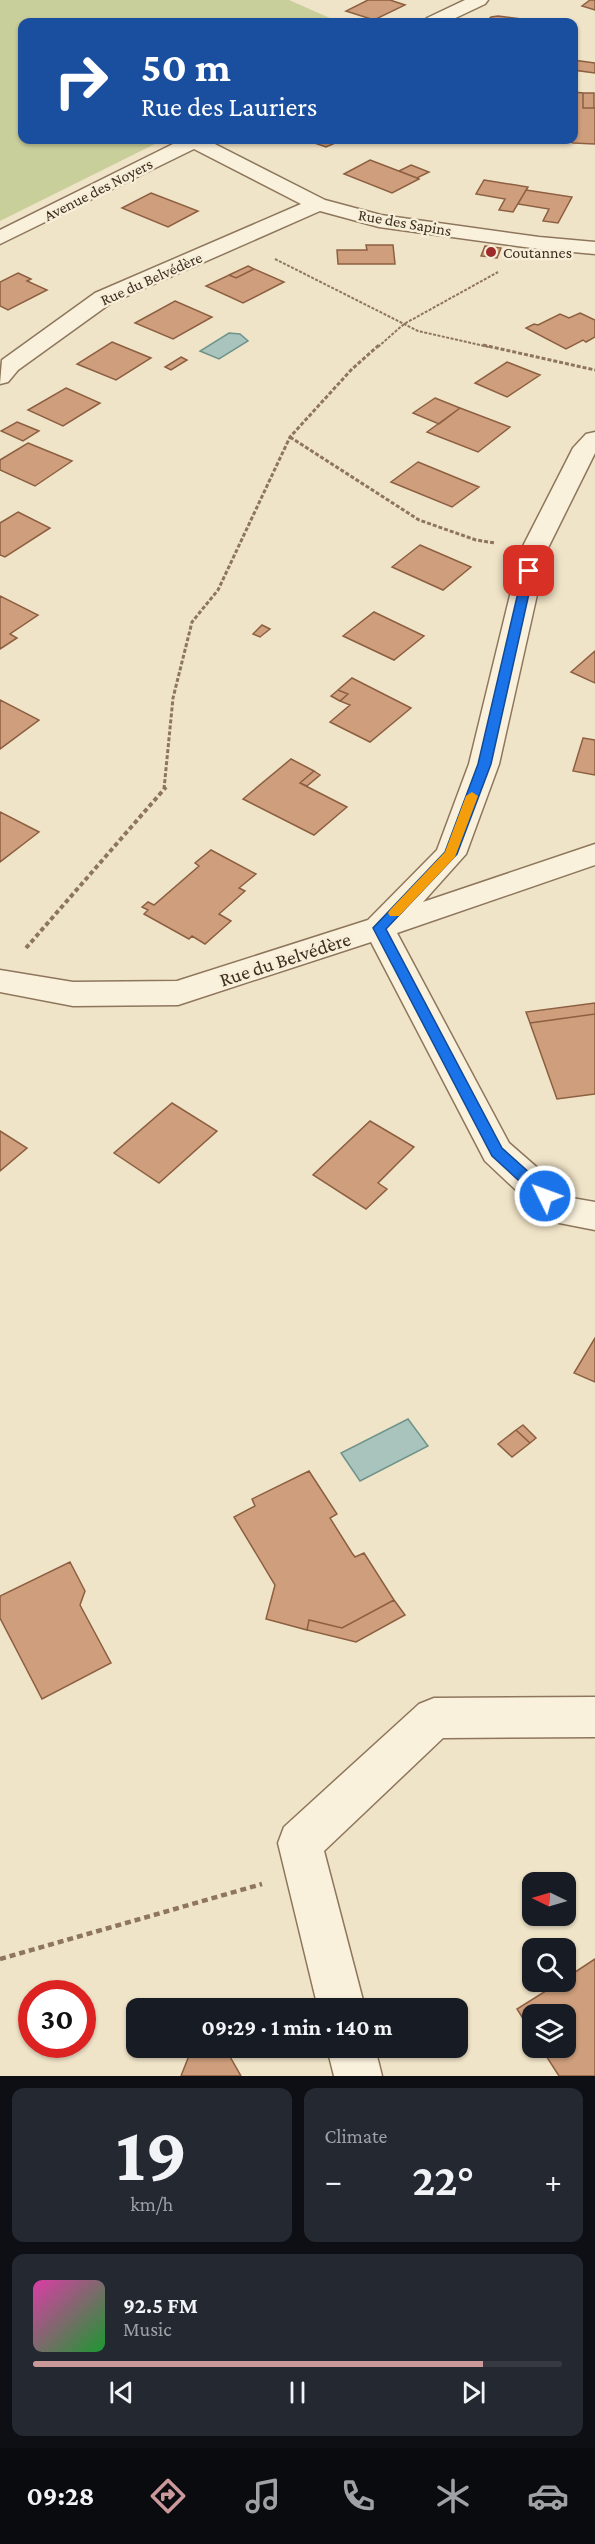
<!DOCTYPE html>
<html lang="en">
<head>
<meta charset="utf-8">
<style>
	:root { --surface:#171b24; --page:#242831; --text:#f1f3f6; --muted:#9ea1a6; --line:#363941; --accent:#cc999b }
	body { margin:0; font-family:"Crimson Pro",serif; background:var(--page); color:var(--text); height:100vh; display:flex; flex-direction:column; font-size:22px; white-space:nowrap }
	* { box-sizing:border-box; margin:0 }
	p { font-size:20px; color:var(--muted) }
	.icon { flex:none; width:33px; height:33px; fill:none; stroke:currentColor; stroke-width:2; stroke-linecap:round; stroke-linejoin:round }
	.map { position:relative; height:2076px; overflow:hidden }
	.panel { display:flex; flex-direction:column; gap:12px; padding:12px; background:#0d0f14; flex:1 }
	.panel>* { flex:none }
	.hud { position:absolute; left:18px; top:18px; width:560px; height:126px; border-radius:12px; box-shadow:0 2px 4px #0004; background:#1a4fa0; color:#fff; overflow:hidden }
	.needle { width:39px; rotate:275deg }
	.tools { position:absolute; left:522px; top:1872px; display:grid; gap:12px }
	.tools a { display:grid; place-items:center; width:54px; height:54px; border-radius:12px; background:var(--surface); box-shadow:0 2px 4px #0004; font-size:30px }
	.speed { position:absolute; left:18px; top:1980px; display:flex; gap:12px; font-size:30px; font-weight:700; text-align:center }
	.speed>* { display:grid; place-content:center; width:78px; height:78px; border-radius:50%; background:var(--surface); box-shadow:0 2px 4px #0004; line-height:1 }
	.speed .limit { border:9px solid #d22; background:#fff; color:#111 }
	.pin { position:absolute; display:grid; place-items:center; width:51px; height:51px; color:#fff; margin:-26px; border-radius:12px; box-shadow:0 3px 9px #0006 }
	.me { position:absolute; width:66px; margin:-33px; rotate:312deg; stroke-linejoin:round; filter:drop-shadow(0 0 4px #0008) }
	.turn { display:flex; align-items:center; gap:21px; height:126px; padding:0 24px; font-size:27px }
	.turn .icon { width:78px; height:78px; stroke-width:2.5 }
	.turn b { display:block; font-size:42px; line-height:51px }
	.big { font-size:45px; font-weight:700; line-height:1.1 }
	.panel .tile { flex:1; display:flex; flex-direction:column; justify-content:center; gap:9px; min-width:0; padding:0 21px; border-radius:12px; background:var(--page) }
	.panel .dial { align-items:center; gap:0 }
	.dial b { font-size:78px; line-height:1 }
	.song { display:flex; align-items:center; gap:18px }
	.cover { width:72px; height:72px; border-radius:9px; background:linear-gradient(135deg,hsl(320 70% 55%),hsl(130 70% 35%)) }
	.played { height:6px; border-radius:3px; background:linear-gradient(90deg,var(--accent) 85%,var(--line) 85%) }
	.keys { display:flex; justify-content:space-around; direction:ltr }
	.heat { display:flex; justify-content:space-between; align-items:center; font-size:33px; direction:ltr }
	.panel .tiles { flex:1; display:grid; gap:12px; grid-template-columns:1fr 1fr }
	.tile:last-child { grid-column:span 2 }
	.trip { position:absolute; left:126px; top:1998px; width:342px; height:60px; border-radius:12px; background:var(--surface); box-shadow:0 2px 4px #0004; font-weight:700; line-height:60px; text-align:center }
	.dock { display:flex; height:96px; justify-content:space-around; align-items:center; background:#090b0e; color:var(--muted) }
	.dock .icon { width:42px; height:42px }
	.dock .selected { color:var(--accent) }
	.dock b { font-size:27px; color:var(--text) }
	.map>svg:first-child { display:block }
	.green { fill:#c9cf9b }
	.water { fill:#a9c4bc; stroke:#6f938a; stroke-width:1.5 }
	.building { fill:#cf9f7d; stroke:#8d5f41; stroke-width:1.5 }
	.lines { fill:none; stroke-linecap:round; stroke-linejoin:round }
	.minor-casing { stroke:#8d765c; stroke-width:3 }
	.path-far3 { stroke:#8d765c; stroke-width:2; stroke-dasharray:3 1.5; stroke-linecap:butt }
	.path-far2 { stroke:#8d765c; stroke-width:3; stroke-dasharray:4 2; stroke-linecap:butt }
	.path-far1 { stroke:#8d765c; stroke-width:4; stroke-dasharray:4.5 3; stroke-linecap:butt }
	.path { stroke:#8d765c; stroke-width:4.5; stroke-dasharray:6 4; stroke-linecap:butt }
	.minor { fill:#faf1dc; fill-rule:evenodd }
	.route { fill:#1a73e8; stroke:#114b97; stroke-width:1.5 }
	.slow { fill:#f59e0b }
	.poi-dot { fill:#9e2a2b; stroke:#f7eed8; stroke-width:2 }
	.labels { text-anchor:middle; stroke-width:5; stroke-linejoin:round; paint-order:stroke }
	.far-street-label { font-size:16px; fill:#3d2e20; stroke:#f7eed8 }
	.far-poi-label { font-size:16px; fill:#3d2e20; stroke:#f7eed8; text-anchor:start }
	.street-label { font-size:20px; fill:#3d2e20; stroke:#f7eed8 }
</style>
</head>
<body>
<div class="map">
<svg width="595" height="2076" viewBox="0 0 595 2076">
	<rect width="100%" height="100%" fill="#f0e4c8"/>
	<path class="green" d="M0 0H289L339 22H22V140H163L0 221Z"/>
	<path class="water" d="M229 333 240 334 248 341 219 359 200 351Z
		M408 1419 428 1446 360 1481 341 1453Z"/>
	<path class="building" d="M368 0H390L405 5 374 20 346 11Z
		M590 0H595V10L582 6Z
		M498 16 530 20 529 22H486L491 17Z
		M573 60 595 63V73L573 70Z
		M573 92 583 93V108H595V144L573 143 565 140H573Z
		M583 93H594V108H583Z
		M306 140H342L326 147Z
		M370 160 417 178 419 179 392 193 344 174Z
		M411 165 429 172 417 178 399 171Z
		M484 180 528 187 513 212 499 210 505 199 476 194Z
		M526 190 572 197 558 223 543 221 549 209 518 204Z
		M151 193 198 211 168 227 122 208Z
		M366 245H393L395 264H338L337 250H367Z
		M485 246 501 248 497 258 481 256Z
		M248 266 254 269 236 278 229 275Z
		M254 269 284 282 243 303 206 286 229 275 236 278Z
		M18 273 31 279 27 281 47 290 8 310 0 306V282Z
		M175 301 212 317 173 339 135 323Z
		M580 313 595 320V337L586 342 583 340 566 349 526 328 534 324 538 325 560 314 569 318Z
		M112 342 151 358 116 380 77 364Z
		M181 357 187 360 171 370 165 367Z
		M507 362 540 375 507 397 475 383Z
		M66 388 100 403 63 426 28 410Z
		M435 398 460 408 439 424 413 413Z
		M460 408 510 427 478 452 427 432Z
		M17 422 39 431 23 441 1 431Z
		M28 443 72 461 35 486 0 470V460Z
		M418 462 479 487 452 507 391 482Z
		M18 512 50 528 5 557 0 555V523Z
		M420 545 471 567 443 590 392 567Z
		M0 596 38 615 10 634 17 638 0 649Z
		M374 612 424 636 394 660 343 636Z
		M262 625 270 629 260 637 253 634Z
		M595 651V683L571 672Z
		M352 678 411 708 370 742 330 722 350 705 340 701 348 694 338 690Z
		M338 690 348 694 340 701 331 696Z
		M0 700 39 720 0 749Z
		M583 738 595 740V775L573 771Z
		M291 759 314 771 300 783 347 807 314 835 243 799Z
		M314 771 320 775 307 786 300 783Z
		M0 812 39 832 0 862Z
		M211 850 256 874 239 888 245 891 219 914 231 921 205 944 192 936 189 939 144 914 148 910 142 907 148 902 154 905 199 866 195 863Z
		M595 1003V1014L530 1023 526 1012Z
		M595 1014V1094L557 1099 530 1023Z
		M172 1103 217 1131 159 1183 114 1153Z
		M370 1121 414 1147 378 1183 387 1189 366 1209 313 1175Z
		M0 1131 27 1148 0 1171Z
		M595 1338V1382L574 1373Z
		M523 1425 536 1438 530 1443 516 1430Z
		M516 1430 530 1443 512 1457 498 1444Z
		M309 1471 337 1514 330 1518 352 1553 355 1557 364 1553 394 1600 342 1628 309 1620 307 1630 266 1619 275 1585 234 1517 255 1506 252 1499Z
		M70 1562 85 1591 80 1605 111 1663 42 1699 0 1618V1596Z
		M394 1600 405 1615 356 1642 307 1630 309 1620 342 1628Z
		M595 1959V2076H559L541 2048H566V2014H532V2033L517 2009 560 1982H566V1978Z
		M192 2048H225L241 2076H181Z"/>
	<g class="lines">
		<g class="minor-casing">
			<path id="minor" d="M465 0H488L485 4 447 22H424L427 18Z
				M181 140H207L325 200 381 215 539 237 595 242V254L539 249 379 227 320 211 111 303 18 370 8 382 0 384 2 360 95 293 301 204 194 149 0 244V230Z
				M595 432V453L547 550 499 764 466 854 423 902 595 844V865L397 933 509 1143 572 1198 595 1202V1230L549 1221 485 1161 371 942 178 1005 73 1006 0 992V970L73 982 177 981 368 920 437 850 469 764 521 550 573 448 586 434Z
				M595 1697V1737L443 1738 324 1851 365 2008H318L278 1843 284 1827 419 1704 434 1698Z
				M327 2048H375L382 2076H334Z"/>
		</g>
		<path class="path-far3" d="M275 259 418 331 489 347
			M378 347 404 324 498 272"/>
		<path class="path-far2" d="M483 345 595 370
			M290 437 419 520 476 540 495 543
			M164 789 173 698 192 622 218 590 290 437 352 369 379 345"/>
		<path class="path-far1" d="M26 948 166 787"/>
		<path class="path" d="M0 1959 262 1884"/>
		<use href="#minor" class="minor"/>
	</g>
	<path class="route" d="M529 568 534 571 491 764 457 854 386 929 502 1148 551 1192 553 1196 551 1200H540L492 1156 373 928 445 852 478 764 523 571Z"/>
	<path class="slow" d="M472 792 478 796 455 857 399 916H390L388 913 390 910 445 852 466 796Z"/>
	<circle class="poi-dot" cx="491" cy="252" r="6"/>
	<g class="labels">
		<g class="far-street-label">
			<text transform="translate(98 189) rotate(-27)" y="6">Avenue des Noyers</text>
			<text transform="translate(405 222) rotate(10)" y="6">Rue des Sapins</text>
			<text transform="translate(151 278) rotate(-24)" y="6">Rue du Belvédère</text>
		</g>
		<g class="far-poi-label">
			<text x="503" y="258">Coutannes</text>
		</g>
		<g class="street-label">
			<text transform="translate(285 959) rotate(-18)" y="7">Rue du Belvédère</text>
		</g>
	</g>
</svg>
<div class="tools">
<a><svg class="needle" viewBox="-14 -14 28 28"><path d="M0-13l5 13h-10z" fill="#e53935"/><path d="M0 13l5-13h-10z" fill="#9ea1a6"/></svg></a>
<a><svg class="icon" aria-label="search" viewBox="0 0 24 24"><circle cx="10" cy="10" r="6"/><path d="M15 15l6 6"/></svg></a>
<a><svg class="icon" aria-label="layers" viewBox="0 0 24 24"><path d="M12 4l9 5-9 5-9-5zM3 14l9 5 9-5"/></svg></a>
</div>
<div class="speed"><div class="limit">30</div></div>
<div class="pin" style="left:529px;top:571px;background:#d93025"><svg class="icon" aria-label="arrive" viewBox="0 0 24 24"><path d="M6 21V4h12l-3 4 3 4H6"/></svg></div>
<svg class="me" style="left:545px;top:1196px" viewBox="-20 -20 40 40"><circle r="17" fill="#1a73e8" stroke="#fff" stroke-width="3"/><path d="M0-11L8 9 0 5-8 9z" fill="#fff"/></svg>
<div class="trip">09:29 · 1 min · 140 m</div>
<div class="hud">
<div class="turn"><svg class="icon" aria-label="right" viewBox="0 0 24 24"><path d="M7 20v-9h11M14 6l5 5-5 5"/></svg><div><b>50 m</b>Rue des Lauriers</div></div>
</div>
</div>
<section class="panel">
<div class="tiles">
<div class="tile dial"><b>19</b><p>km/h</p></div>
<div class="tile"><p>Climate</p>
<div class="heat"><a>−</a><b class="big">22°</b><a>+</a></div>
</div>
<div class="tile">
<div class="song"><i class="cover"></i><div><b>92.5 FM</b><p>Music</p></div></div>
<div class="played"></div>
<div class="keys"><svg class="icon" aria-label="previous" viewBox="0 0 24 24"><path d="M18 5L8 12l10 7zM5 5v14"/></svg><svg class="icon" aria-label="pause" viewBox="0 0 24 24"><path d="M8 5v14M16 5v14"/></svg><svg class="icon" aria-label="next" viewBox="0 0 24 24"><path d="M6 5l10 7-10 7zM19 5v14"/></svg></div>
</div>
</div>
</section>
<nav class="dock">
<b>09:28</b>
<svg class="icon selected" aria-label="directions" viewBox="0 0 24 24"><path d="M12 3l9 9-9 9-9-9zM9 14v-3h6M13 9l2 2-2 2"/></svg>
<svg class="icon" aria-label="music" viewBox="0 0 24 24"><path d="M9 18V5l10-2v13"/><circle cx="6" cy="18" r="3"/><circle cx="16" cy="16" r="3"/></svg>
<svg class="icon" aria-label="phone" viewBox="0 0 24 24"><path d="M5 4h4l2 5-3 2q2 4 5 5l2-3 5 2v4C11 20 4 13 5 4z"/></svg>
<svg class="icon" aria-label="climate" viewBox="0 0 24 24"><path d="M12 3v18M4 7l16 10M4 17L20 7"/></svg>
<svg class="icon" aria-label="car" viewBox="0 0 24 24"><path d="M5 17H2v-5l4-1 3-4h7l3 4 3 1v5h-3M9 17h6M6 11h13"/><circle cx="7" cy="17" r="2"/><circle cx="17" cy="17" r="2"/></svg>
</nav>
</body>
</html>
